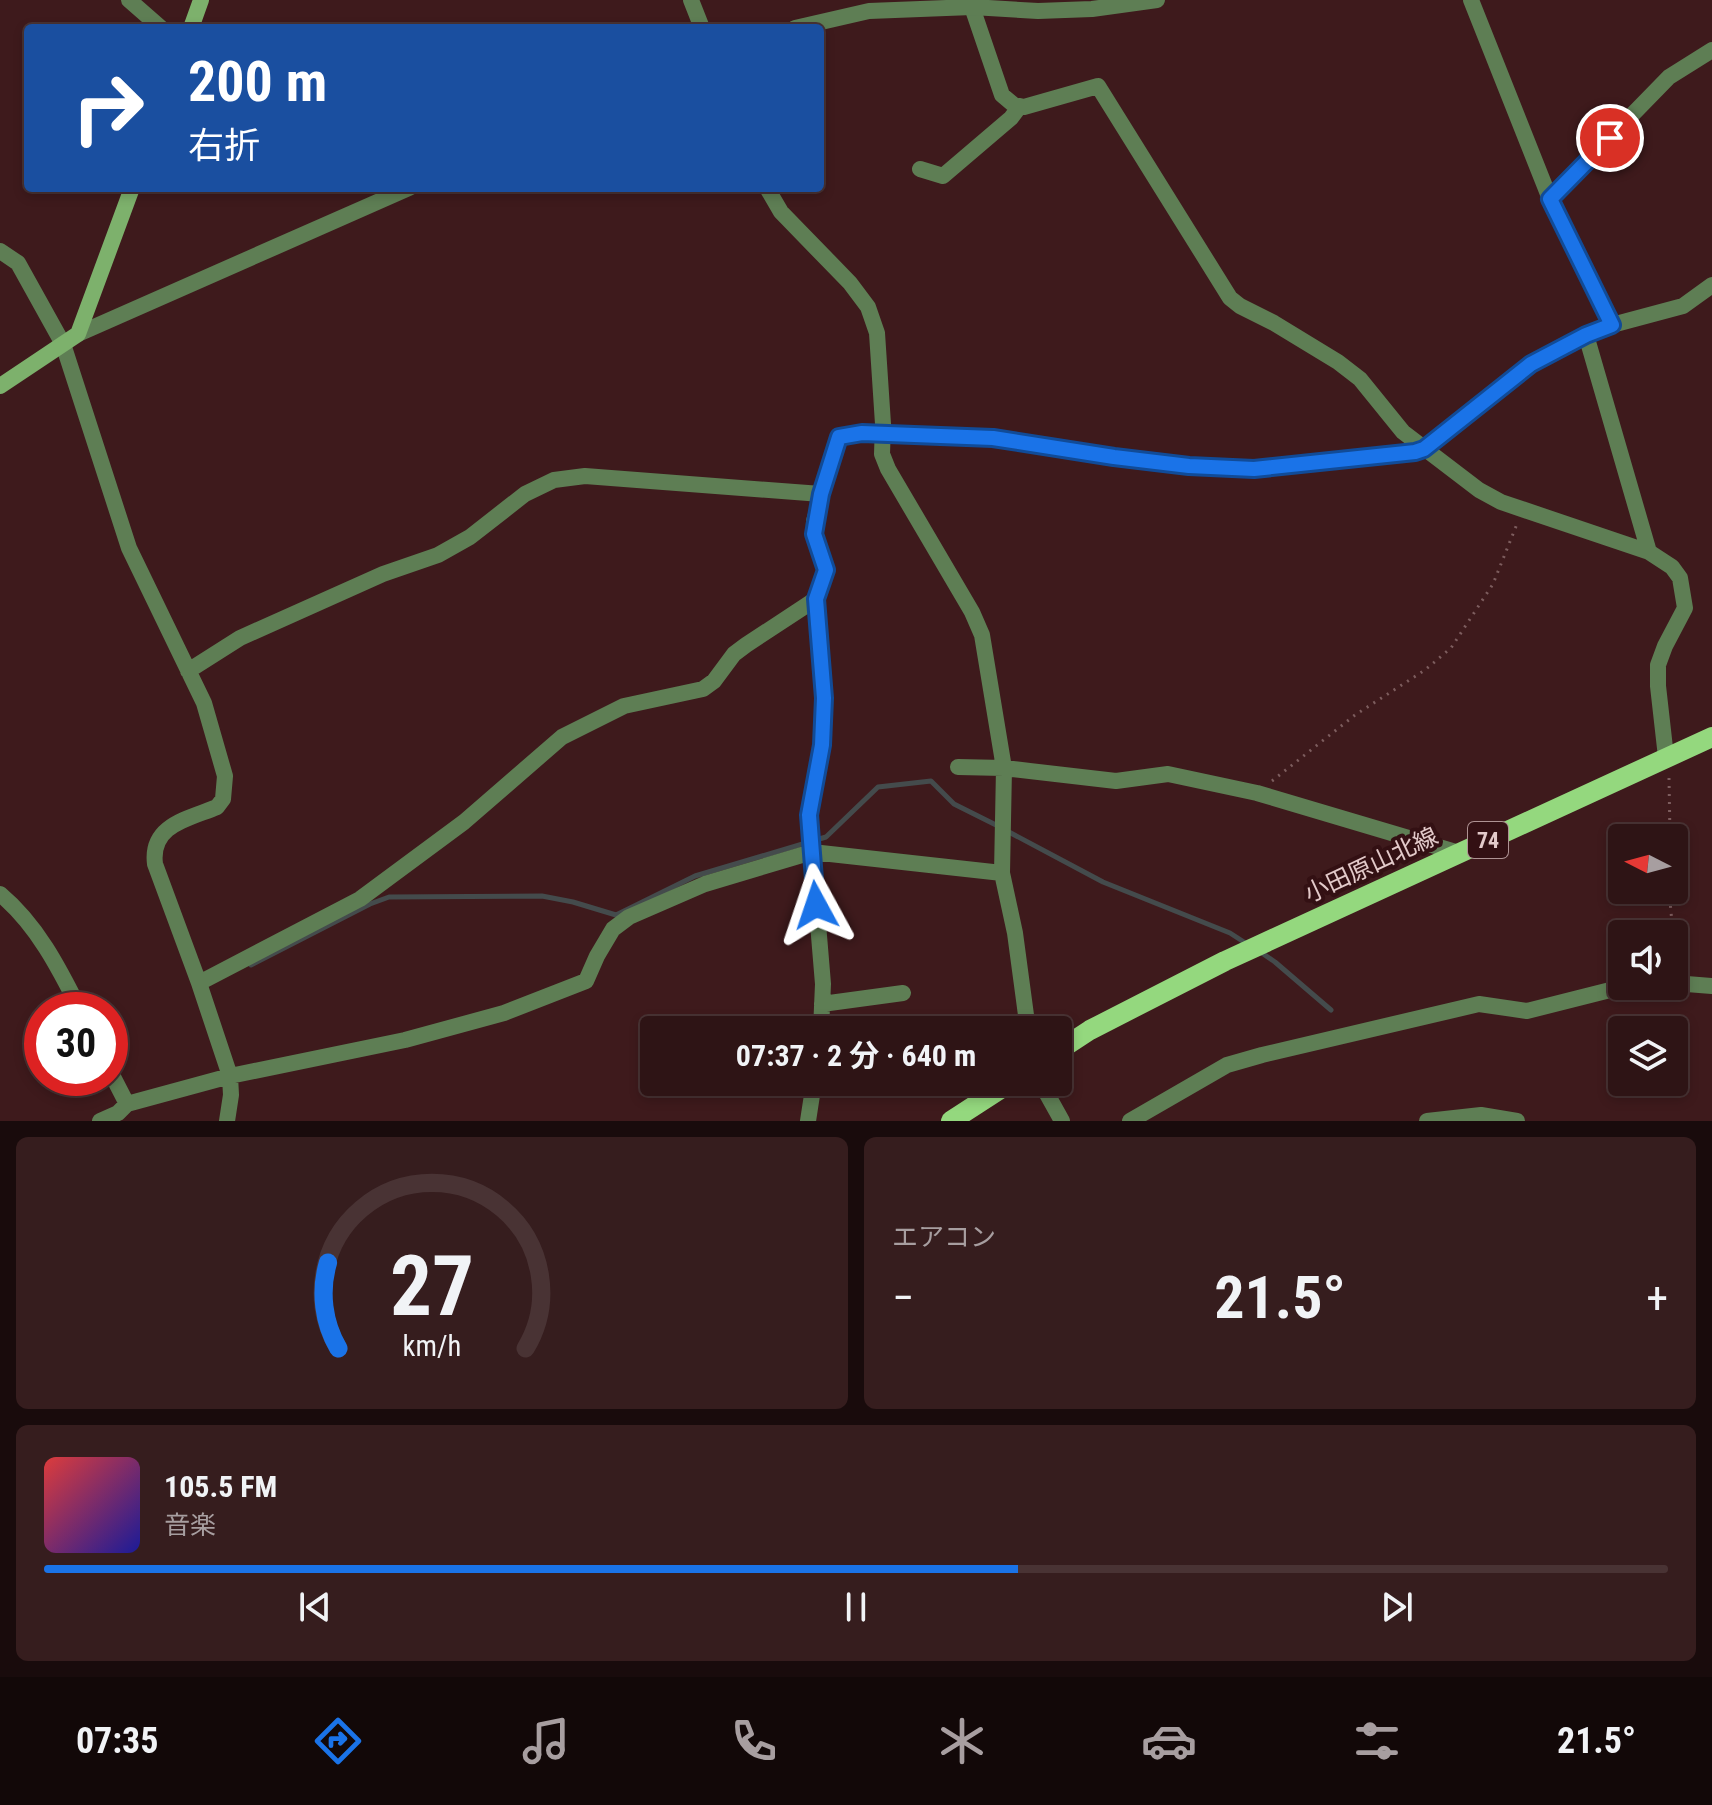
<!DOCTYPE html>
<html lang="ja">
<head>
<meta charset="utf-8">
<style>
	:root { --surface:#2e1415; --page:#361d1e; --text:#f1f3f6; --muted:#a79ea0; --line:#493334; --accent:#1a73e8 }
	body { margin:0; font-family:"Roboto Condensed","Noto Sans JP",sans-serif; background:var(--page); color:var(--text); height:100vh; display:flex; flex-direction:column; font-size:30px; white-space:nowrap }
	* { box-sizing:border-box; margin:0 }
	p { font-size:26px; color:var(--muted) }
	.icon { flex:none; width:44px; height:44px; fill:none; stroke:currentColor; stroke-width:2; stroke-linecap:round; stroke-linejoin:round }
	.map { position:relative; height:1121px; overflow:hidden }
	.details { display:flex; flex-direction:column; gap:16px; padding:16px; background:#190b0c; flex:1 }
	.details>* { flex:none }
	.banner { position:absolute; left:24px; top:24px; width:800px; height:168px; border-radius:8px; box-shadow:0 4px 12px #0003,0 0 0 2px var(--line); background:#1a4fa0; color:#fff; overflow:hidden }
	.needle { width:52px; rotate:276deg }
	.controls { position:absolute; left:1608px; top:824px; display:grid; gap:16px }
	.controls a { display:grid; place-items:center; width:80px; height:80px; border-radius:8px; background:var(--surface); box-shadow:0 4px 12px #0003,0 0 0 2px var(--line); font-size:40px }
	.speed { position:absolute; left:24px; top:992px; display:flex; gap:16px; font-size:40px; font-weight:700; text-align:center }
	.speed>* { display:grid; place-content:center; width:104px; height:104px; border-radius:50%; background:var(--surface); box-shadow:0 4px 12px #0003,0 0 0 2px var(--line); line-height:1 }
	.speed .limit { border:12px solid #d22; background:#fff; color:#111 }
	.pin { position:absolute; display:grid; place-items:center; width:68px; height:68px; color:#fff; margin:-34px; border:4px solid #fff; border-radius:50%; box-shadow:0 2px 8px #0007 }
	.me { position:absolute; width:88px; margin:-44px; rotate:355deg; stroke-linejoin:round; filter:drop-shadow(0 0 6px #0008) }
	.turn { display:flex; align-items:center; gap:28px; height:168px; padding:0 32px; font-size:36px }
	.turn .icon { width:104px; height:104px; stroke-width:2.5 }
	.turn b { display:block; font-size:56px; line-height:68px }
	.big { font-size:60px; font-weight:700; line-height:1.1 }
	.details .widget { flex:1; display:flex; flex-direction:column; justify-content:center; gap:12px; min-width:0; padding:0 28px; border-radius:12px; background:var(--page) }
	.details .dial { align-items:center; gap:0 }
	.dial svg { height:208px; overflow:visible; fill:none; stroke:var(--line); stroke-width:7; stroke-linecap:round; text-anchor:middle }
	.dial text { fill:var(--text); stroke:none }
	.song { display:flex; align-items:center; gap:24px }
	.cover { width:96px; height:96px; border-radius:12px; background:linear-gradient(135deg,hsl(0 70% 55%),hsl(240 70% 35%)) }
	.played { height:8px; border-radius:4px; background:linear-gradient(90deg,var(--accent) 60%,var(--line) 60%) }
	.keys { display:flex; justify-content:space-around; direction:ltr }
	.heat { display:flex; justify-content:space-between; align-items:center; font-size:44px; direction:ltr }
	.details .tiles { flex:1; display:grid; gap:16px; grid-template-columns:1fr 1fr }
	.widget:last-child { grid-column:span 2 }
	.trip { position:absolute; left:640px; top:1016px; width:432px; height:80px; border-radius:8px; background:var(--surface); box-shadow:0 4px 12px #0003,0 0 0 2px var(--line); font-weight:700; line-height:80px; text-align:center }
	.tabs { display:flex; height:128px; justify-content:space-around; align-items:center; background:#120808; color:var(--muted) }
	.tabs .icon { width:56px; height:56px }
	.tabs .current { color:var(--accent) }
	.tabs b { font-size:36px; color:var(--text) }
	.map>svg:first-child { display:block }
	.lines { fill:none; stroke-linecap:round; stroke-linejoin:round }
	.stream { stroke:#444b4c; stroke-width:5 }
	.path { stroke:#7d5d5e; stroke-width:3; stroke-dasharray:2 6; stroke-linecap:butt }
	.minor { stroke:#5e7e54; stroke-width:16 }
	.tertiary { stroke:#5e7e54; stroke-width:16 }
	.secondary { stroke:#7db16c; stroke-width:16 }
	.primary { stroke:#94d87e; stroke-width:20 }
	.route-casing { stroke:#114b97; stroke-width:20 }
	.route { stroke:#1a73e8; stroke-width:14 }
	.labels { text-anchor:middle; stroke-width:8; stroke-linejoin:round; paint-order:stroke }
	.shield { fill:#331013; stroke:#ae9293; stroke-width:2 }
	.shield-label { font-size:22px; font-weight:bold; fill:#e3caca }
	.street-label { font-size:24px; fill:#e3caca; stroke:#331013 }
</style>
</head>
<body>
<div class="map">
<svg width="1712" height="1121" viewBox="0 0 1712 1121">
	<rect width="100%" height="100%" fill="#3e1a1c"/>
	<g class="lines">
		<path class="stream" d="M1007 831 1103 882 1230 933 1247 944
			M1259 951 1275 962 1331 1010
			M251 965 370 904 389 897 542 896 573 902 616 915 695 876 826 837 878 787 931 781 954 804 998 826"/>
		<path class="path" d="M1669 778 1670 838
			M1272 781 1355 715 1425 670 1451 648 1493 584 1517 524
			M1669 890 1673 934
			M1674 946 1677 968"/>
		<path class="minor" d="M129 0 161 28
			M691 0 702 28
			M1471 0 1550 199 1612 325
			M972 7 1002 95 1015 106 1024 107 1098 86 1230 298 1240 306 1274 323 1338 362 1360 379 1403 432 1479 490 1501 502 1649 552 1672 567 1680 578 1685 608 1665 646 1658 665V686L1666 757
			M920 169 943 176 1011 118 1020 106
			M767 188 781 212 850 283 868 307 877 333 883 424 882 454 888 469 972 612 982 635 1004 768 1002 873 1015 933 1028 1030
			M1550 199 1669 77 1712 50
			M0 251 18 263 63 344 129 548 204 703 225 776 223 799 217 807C188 819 150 825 155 864L199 983 230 1076 231 1095 227 1121
			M1586 335 1649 552
			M816 599 824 698 822 745 809 815 823 984 821 1030
			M188 671 240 638 383 574 438 555 470 537 525 494 554 480 585 476 821 494
			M958 767 1004 768 1116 781 1168 774 1257 793 1459 853
			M0 894C37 925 59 968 80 1010
			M199 983 360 899 464 822 562 737 624 706 703 689 714 681 734 654 746 645 816 599C837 561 812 555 814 521L839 437 862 433 993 438 1114 457 1189 466 1254 469 1415 452 1424 449 1531 364 1586 335 1612 325 1683 306 1712 285
			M1674 983 1712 986
			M822 1004 903 993
			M110 1071 127 1104
			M1042 1085 1062 1121
			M100 1121 118 1113 127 1104 230 1076 405 1040 504 1013 586 981 597 956 613 929 629 917 705 884 812 852 1002 873
			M808 1121 814 1082
			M1130 1121 1227 1065 1262 1055 1479 1004 1527 1011 1626 986"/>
		<path class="tertiary" d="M795 28 869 11 972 7 1038 11 1092 9 1157 0
			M78 334 409 188
			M1427 1121 1481 1115 1517 1121"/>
		<path class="secondary" d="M191 28 201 0
			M0 386 78 334 132 188"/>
		<path class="primary" d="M1058 1051 1090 1030 1225 961 1712 737
			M951 1121 1011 1082"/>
	</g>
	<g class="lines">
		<g class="route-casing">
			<path id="route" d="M816 905 809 815 822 745 824 698 816 599 826 570 814 534 821 494 839 437 862 433 993 438 1114 457 1189 466 1254 469 1415 452 1424 449 1531 364 1586 335 1612 325 1550 199 1610 138"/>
		</g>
		<use href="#route" class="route"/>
	</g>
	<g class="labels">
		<rect class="shield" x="1468" y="822" width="40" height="36" rx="6"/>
		<g class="shield-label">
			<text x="1488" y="848">74</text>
		</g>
		<g class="street-label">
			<text transform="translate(1371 865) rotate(-25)" y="8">小田原山北線</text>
		</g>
	</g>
</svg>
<div class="controls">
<a><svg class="needle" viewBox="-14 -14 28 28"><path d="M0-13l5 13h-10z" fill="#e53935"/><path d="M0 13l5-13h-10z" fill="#a79ea0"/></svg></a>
<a><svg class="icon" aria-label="sound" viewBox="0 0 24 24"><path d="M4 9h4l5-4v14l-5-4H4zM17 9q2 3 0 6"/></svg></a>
<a><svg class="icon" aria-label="layers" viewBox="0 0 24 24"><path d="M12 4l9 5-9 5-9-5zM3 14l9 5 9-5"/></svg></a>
</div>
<div class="speed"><div class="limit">30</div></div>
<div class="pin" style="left:1610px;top:138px;background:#d93025"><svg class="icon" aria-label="arrive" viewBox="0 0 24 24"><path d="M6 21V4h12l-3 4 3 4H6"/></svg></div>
<svg class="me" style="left:816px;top:905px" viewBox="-20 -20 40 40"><path d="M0-17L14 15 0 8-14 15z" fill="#1a73e8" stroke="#fff" stroke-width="4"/></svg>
<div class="trip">07:37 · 2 分 · 640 m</div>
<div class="banner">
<div class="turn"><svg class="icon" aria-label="right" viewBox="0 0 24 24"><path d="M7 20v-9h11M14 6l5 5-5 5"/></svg><div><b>200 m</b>右折</div></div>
</div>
</div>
<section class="details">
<div class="tiles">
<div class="widget dial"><svg viewBox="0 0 100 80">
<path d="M14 69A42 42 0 1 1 86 69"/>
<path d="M14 69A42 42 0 0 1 10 36" stroke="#1a73e8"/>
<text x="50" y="56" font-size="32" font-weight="700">27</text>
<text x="50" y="72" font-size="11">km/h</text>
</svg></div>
<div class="widget"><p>エアコン</p>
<div class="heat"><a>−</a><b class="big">21.5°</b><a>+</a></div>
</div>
<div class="widget">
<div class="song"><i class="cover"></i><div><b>105.5 FM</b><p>音楽</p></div></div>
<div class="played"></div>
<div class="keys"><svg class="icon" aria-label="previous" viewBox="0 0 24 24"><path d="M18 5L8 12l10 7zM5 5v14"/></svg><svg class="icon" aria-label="pause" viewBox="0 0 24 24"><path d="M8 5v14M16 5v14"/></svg><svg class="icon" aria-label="next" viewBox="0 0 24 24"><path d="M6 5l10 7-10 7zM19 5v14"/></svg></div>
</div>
</div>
</section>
<nav class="tabs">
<b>07:35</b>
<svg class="icon current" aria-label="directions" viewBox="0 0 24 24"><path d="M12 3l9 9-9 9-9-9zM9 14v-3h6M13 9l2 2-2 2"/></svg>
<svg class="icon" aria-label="music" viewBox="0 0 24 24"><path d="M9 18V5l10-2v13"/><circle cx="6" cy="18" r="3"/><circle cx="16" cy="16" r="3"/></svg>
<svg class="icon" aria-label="phone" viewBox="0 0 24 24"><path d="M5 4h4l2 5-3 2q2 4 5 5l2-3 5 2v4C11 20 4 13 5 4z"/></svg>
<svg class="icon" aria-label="climate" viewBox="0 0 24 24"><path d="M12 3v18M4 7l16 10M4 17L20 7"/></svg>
<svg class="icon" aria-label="car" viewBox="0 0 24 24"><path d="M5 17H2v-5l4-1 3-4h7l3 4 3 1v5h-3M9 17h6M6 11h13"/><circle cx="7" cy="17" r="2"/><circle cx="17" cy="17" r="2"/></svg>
<svg class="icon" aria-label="filters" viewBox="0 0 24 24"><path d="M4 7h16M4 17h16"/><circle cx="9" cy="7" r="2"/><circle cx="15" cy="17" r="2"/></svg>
<b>21.5°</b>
</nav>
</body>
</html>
